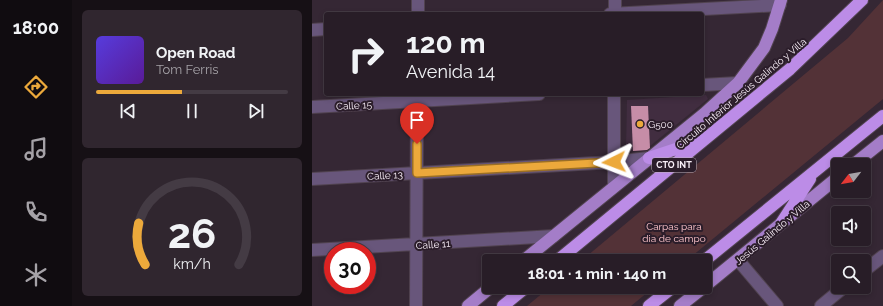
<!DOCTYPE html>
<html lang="es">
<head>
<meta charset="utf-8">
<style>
	:root { --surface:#281d27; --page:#30262f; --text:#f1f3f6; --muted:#a5a2a7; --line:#443b44; --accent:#eca93b }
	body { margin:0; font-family:Raleway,sans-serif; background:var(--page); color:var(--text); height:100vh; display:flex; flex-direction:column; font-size:15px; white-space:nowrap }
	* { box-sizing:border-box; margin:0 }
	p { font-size:13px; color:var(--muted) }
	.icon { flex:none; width:22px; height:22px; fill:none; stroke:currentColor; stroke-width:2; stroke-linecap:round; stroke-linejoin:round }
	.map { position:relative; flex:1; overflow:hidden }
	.drawer { display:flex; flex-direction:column; gap:10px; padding:10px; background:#161015; width:240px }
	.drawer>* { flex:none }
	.banner { position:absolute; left:12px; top:12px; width:380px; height:84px; border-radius:4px; box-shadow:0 2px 6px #0003,0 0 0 1px var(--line); background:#281d27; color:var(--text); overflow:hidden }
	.needle { width:26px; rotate:239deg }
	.tools { position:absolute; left:519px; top:158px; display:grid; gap:8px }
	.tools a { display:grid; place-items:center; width:40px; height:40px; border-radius:4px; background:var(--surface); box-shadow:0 2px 6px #0003,0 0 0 1px var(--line); font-size:20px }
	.speed { position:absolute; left:12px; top:242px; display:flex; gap:8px; font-size:20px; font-weight:700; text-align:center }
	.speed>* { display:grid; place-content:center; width:52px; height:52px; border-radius:50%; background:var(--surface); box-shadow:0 2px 6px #0003,0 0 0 1px var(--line); line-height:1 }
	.speed .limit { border:6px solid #d22; background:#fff; color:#111 }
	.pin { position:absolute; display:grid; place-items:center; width:34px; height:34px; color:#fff; margin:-41px -17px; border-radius:50% 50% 50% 0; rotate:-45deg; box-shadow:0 0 4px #0007 }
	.pin .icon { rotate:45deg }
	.me { position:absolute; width:44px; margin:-22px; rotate:267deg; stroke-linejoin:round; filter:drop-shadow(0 0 3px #0008) }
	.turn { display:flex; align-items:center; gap:14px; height:84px; padding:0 16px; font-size:18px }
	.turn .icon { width:52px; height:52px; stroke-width:2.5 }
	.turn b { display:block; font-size:28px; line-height:34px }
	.drawer .tile { flex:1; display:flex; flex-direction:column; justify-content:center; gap:6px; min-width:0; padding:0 14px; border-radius:6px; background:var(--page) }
	.drawer .dial { align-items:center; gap:0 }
	.dial svg { height:104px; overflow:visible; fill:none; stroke:var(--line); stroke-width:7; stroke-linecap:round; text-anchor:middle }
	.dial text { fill:var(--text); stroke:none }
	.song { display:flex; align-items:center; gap:12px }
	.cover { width:48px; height:48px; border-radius:6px; background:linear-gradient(135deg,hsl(250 70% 55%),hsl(270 70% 35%)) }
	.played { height:4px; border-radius:2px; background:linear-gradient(90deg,var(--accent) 45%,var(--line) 45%) }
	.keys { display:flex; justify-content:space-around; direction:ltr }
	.trip { position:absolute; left:170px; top:254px; width:230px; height:40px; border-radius:4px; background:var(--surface); box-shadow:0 2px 6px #0003,0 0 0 1px var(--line); font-weight:700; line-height:40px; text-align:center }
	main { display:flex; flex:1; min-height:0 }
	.dock { display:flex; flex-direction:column; width:72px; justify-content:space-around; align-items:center; background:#100c10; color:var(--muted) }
	.dock .icon { width:28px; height:28px }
	.dock .selected { color:var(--accent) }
	.dock b { font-size:18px; color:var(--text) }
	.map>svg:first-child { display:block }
	.built { fill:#412d40 }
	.green { fill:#533237 }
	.building { fill:#c68da7 }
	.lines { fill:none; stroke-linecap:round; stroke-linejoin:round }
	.minor-casing { stroke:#514350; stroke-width:14 }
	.major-casing { stroke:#514350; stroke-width:14 }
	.highway-casing { stroke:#514350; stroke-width:14 }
	.minor { stroke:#68567b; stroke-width:12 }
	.major { stroke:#a47dc8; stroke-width:12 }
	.highway { stroke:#bc8ce7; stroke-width:12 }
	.route-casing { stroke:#996e26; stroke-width:10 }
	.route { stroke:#eca93b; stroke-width:7 }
	.poi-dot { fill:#eca93b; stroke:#2b1d2a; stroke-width:1.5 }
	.labels { text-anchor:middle; stroke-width:4; stroke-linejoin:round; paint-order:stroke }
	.shield { fill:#2b1d2a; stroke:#bdb1bc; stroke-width:1 }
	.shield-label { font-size:9px; font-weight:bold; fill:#fbf1fa }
	.street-label { font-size:10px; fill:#fbf1fa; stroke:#2b1d2a }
	.poi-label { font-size:10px; fill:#fbf1fa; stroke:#2b1d2a; text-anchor:start }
	.park-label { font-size:10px; fill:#fec6cc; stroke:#2b1d2a }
</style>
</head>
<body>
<main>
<nav class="dock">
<b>18:00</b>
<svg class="icon selected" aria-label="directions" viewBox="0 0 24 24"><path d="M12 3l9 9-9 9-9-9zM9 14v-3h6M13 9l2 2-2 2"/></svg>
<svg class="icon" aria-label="music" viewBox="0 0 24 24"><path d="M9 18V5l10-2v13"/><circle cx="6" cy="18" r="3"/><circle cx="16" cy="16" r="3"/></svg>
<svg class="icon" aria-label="phone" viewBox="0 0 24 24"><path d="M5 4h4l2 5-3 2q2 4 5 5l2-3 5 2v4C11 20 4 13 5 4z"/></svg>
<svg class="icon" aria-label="climate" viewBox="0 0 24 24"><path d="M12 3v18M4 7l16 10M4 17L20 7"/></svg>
</nav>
<section class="drawer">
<div class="tile">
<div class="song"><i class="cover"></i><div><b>Open Road</b><p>Tom Ferris</p></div></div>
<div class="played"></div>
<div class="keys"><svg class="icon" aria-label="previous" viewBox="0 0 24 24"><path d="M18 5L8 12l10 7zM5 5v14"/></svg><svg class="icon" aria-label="pause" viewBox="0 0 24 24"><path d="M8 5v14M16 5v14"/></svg><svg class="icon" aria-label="next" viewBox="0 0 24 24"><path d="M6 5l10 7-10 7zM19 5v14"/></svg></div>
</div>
<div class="tile dial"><svg viewBox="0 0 100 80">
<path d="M14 69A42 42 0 1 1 86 69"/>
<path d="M14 69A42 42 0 0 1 9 37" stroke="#eca93b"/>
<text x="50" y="56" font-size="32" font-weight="700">26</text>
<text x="50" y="72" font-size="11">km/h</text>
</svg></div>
</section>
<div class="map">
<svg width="571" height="306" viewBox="0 0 571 306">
	<rect width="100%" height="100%" fill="#352734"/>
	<path class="built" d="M394 95 396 99 333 150 314 151 315 100Z"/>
	<path class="green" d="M571 0V99L374 261H269L536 38Z
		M238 287H342L319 306H215Z"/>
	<path class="building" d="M319 106H336L338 148 335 150 321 151Z"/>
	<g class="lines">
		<g class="minor-casing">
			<path id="minor" d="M106 14V0
				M298 14 468 5
				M303 14V0
				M0 30 14 29
				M390 85 426 83
				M302 94V186
				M0 107 227 94
				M0 179 302 162 337 158
				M0 250 242 236
				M426 260 465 306
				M552 271 571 256
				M104 306 105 94
				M509 306 532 287"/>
		</g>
		<g class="major-casing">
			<path id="major" d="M541 165 571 141
				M211 261 392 114 426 83 452 48 460 29 469 0
				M393 286 526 177
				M156 306 179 287
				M368 306 392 287"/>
		</g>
		<g class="highway-casing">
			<path id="highway" d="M337 158 388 141
				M470 222 498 179
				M245 261 478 69 550 0
				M392 261 571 116
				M191 306 214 287
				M337 306 361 287"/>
		</g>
		<use href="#minor" class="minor"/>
		<use href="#major" class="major"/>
		<use href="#highway" class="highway"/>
	</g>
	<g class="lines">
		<g class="route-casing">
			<path id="route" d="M105 144V173L302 162"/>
		</g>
		<use href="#route" class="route"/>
	</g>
	<circle class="poi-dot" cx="328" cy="124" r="4"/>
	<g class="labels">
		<rect class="shield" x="340" y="158" width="44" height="14" rx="3"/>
		<g class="shield-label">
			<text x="362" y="168">CTO INT</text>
		</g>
		<g class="street-label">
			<text transform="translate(429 93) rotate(-40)" y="4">Circuito Interior Jesús Galindo y Villa</text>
			<text transform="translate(42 105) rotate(-3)" y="4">Calle 15</text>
			<text transform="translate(73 175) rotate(-3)" y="4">Calle 13</text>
			<text transform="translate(460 232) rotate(-40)" y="4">Jesús Galindo y Villa</text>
			<text transform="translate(121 244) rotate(-4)" y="4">Calle 11</text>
		</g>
		<g class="poi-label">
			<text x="336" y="128">G500</text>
		</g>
		<g class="park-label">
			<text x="362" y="230">Carpas para<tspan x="362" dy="12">dia de campo</tspan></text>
		</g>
	</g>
</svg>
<div class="tools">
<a><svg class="needle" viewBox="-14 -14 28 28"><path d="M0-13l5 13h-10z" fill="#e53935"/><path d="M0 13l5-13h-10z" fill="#a5a2a7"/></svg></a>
<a><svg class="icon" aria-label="sound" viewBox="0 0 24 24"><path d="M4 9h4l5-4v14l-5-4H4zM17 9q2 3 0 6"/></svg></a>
<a><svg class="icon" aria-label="search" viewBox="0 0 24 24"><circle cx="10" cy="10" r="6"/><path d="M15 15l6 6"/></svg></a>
</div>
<div class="speed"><div class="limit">30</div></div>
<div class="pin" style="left:105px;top:144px;background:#d93025"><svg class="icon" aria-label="arrive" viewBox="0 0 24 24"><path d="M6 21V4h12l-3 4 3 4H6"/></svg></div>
<svg class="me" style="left:302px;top:162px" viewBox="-20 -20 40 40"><path d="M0-17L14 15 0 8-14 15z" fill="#eca93b" stroke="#fff" stroke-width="4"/></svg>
<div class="trip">18:01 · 1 min · 140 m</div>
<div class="banner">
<div class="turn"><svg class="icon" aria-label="right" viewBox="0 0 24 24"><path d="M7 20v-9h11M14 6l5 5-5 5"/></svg><div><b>120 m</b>Avenida 14</div></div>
</div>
</div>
</main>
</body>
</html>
